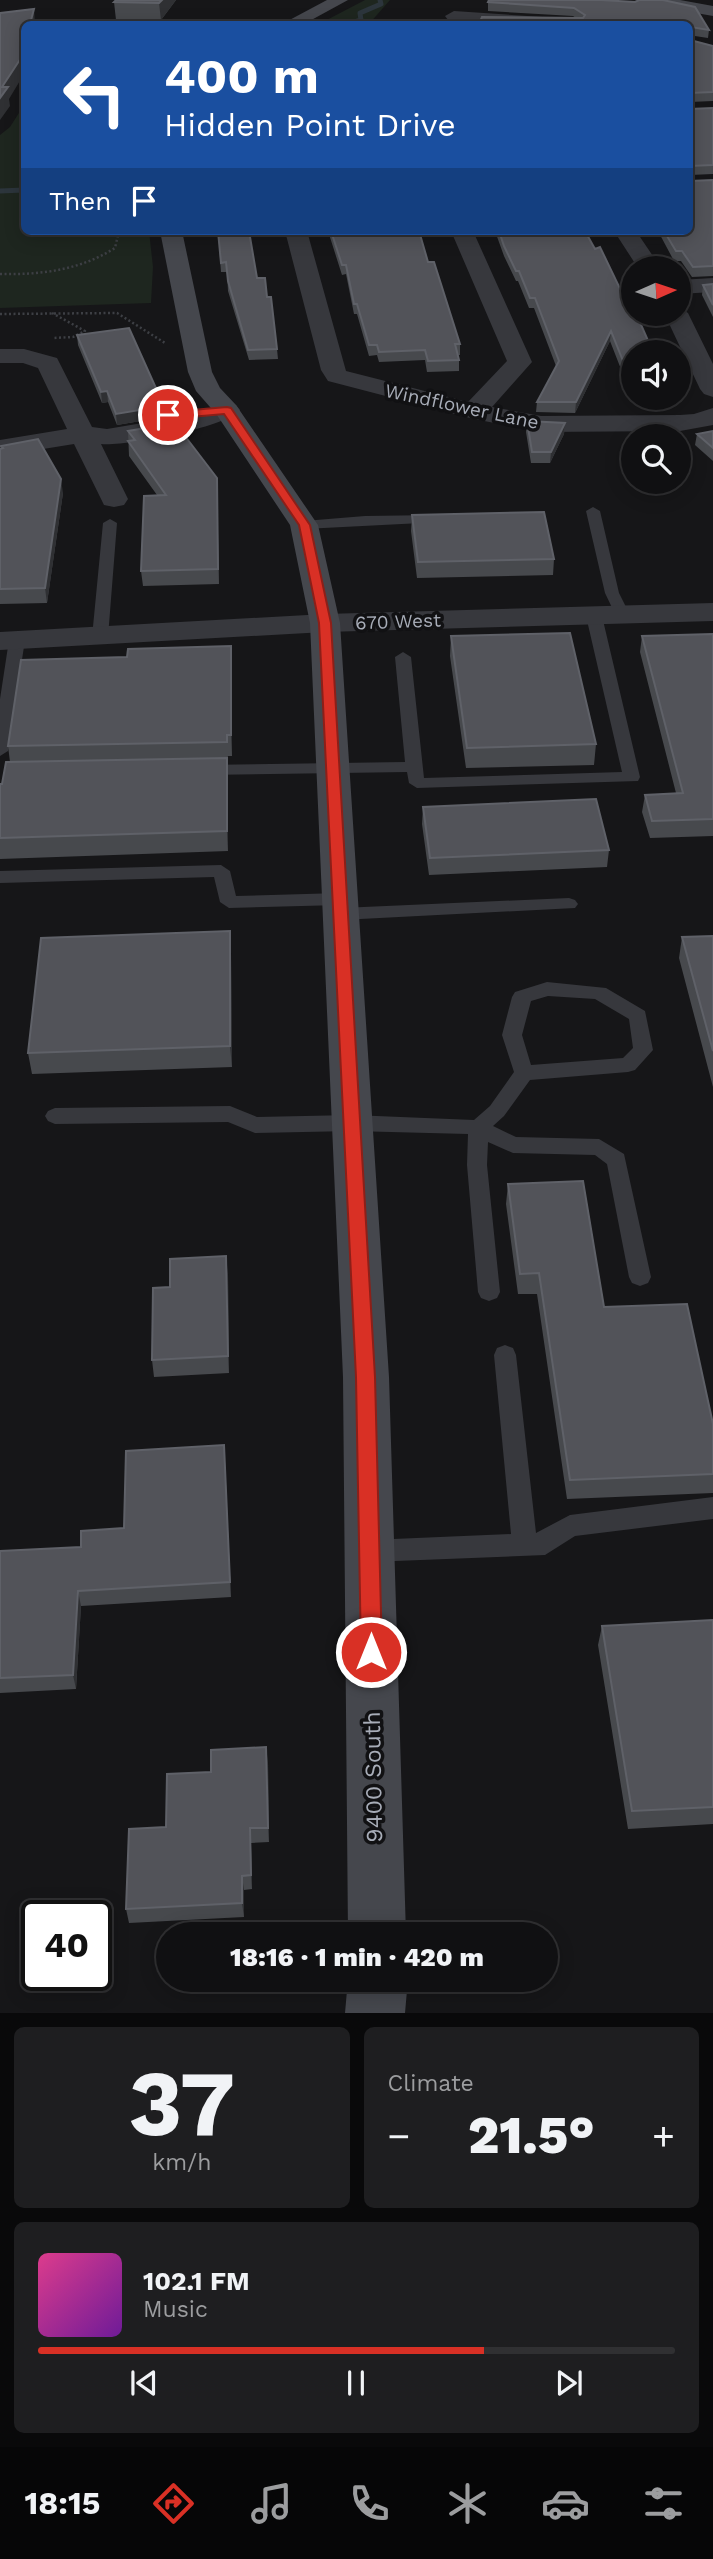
<!DOCTYPE html>
<html lang="en">
<head>
<meta charset="utf-8">
<style>
	:root { --surface:#101012; --page:#1e1e20; --text:#f1f3f6; --muted:#9c9d9f; --line:#303032; --accent:#d93025 }
	body { margin:0; font-family:"Work Sans",sans-serif; background:var(--page); color:var(--text); height:100vh; display:flex; flex-direction:column; font-size:26px; white-space:nowrap }
	* { box-sizing:border-box; margin:0 }
	p { font-size:23px; color:var(--muted) }
	.icon { flex:none; width:38px; height:38px; fill:none; stroke:currentColor; stroke-width:2; stroke-linecap:round; stroke-linejoin:round }
	.map { position:relative; height:2013px; overflow:hidden }
	.details { display:flex; flex-direction:column; gap:14px; padding:14px; background:#09090a; flex:1 }
	.details>* { flex:none }
	.top-card { position:absolute; left:21px; top:21px; width:672px; height:214px; border-radius:10px; box-shadow:0 4px 18px #0003,0 0 0 2px var(--line); background:#1a4fa0; color:#fff; overflow:hidden }
	.needle { width:46px; rotate:87deg }
	.buttons { position:absolute; left:621px; top:256px; display:grid; gap:14px }
	.buttons a { display:grid; place-items:center; width:70px; height:70px; border-radius:50%; background:var(--surface); box-shadow:0 4px 18px #0003,0 0 0 2px var(--line); font-size:35px }
	.speed { position:absolute; left:21px; top:1900px; display:flex; gap:14px; font-size:35px; font-weight:700; text-align:center }
	.speed>* { display:grid; place-content:center; width:91px; height:91px; border-radius:50%; background:var(--surface); box-shadow:0 4px 18px #0003,0 0 0 2px var(--line); line-height:1 }
	.speed .limit { border:4px solid #111; border-radius:10px; background:#fff; color:#111 }
	.pin { position:absolute; display:grid; place-items:center; width:60px; height:60px; color:#fff; margin:-30px; border:4px solid #fff; border-radius:50%; box-shadow:0 2px 7px #0007 }
	.me { position:absolute; width:77px; margin:-38px; rotate:0deg; stroke-linejoin:round; filter:drop-shadow(0 0 5px #0008) }
	.turn { display:flex; align-items:center; gap:24px; height:147px; padding:0 28px; font-size:32px }
	.turn .icon { width:91px; height:91px; stroke-width:2.5 }
	.turn b { display:block; font-size:49px; line-height:60px }
	.then { display:flex; align-items:center; height:66px; padding:0 28px; background:#0003; gap:14px; font-size:26px }
	.big { font-size:52px; font-weight:800; line-height:1.1 }
	.details .card { flex:1; display:flex; flex-direction:column; justify-content:center; gap:10px; min-width:0; padding:0 24px; border-radius:10px; background:var(--page) }
	.details .dial { align-items:center; gap:0 }
	.dial b { font-size:91px; line-height:1 }
	.song { display:flex; align-items:center; gap:21px }
	.cover { width:84px; height:84px; border-radius:10px; background:linear-gradient(135deg,hsl(330 70% 55%),hsl(280 70% 35%)) }
	.played { height:7px; border-radius:4px; background:linear-gradient(90deg,var(--accent) 70%,var(--line) 70%) }
	.keys { display:flex; justify-content:space-around; direction:ltr }
	.heat { display:flex; justify-content:space-between; align-items:center; font-size:38px; direction:ltr }
	.details .tiles { flex:1; display:grid; gap:14px; grid-template-columns:1fr 1fr }
	.card:last-child { grid-column:span 2 }
	.trip { position:absolute; left:156px; top:1922px; width:402px; height:70px; border-radius:35px; background:var(--surface); box-shadow:0 4px 18px #0003,0 0 0 2px var(--line); font-weight:800; line-height:70px; text-align:center }
	.menu { display:flex; height:112px; justify-content:space-around; align-items:center; background:#060607; color:var(--muted) }
	.menu .icon { width:49px; height:49px }
	.menu .selected { color:var(--accent) }
	.menu b { font-size:32px; color:var(--text) }
	.map>svg:first-child { display:block }
	.green { fill:#1e261f }
	.lines { fill:none; stroke-linecap:round; stroke-linejoin:round }
	.stream { stroke:#2c353c; stroke-width:5 }
	.path { stroke:#3d3f44; stroke-width:2.5; stroke-dasharray:2 2.5; stroke-linecap:butt }
	.lane { fill:#37383d; fill-rule:evenodd }
	.street { fill:#37383d; fill-rule:evenodd }
	.secondary { fill:#45474d; fill-rule:evenodd }
	.wall { fill:#47494d }
	.shaded-wall { fill:#2f3033 }
	.building { fill:#525359; stroke:#5f6168; stroke-width:2 }
	.route { fill:#d93025; stroke:#8d1f18; stroke-width:2 }
	.labels { text-anchor:middle; stroke-width:7; stroke-linejoin:round; paint-order:stroke }
	.far-street-label { font-size:19px; fill:#a8adb8; stroke:#111113 }
	.street-label { font-size:23px; fill:#a8adb8; stroke:#111113 }
</style>
</head>
<body>
<div class="map">
<svg width="713" height="2013" viewBox="0 0 713 2013">
	<rect width="100%" height="100%" fill="#161618"/>
	<path class="green" d="M365 0H390L369 24H319Z
		M24 105V231H149L153 267 151 303 0 308V135L10 127Z"/>
	<g class="lines">
		<path class="stream" d="M348 24 361 20 360 13 381 4 380 0
			M0 191 24 190"/>
		<path class="path" d="M0 274C41 275 80 270 115 248L119 231
			M52 313 85 331 73 337 53 338
			M0 314 117 313 165 343"/>
		<path class="lane" d="M593 507 600 511 619 593 630 615 627 618H617L605 593 586 511Z
			M436 515 441 516V522L304 529 297 525 304 521 365 516Z
			M110 519 117 523 108 637 100 642 92 637 103 523Z
			M594 611 602 616 640 777 638 781 417 788 409 783 407 772 202 775 194 770 202 765 405 762 395 657 403 652 411 657 424 778 622 772 586 616Z
			M17 635 25 640 8 751 0 756V699L9 640Z
			M221 865 230 871 236 896 340 893 349 899 340 905 229 908 220 902 214 877 0 883V871Z
			M569 898 575 900 578 904 575 908 341 920 332 914 341 908Z
			M547 982 606 988 645 1011 653 1050 635 1070 628 1072 530 1080 504 1116 493 1126 516 1137 599 1139 624 1154 651 1277 648 1283 640 1286 632 1283 629 1277 607 1164 595 1155 513 1153 488 1142 487 1165 500 1292 497 1298 489 1301 481 1298 478 1292 467 1165 468 1134 352 1131 255 1133 228 1122 55 1124 48 1121 45 1116 48 1111 55 1108 230 1106 257 1117 352 1115 474 1120 490 1106 514 1072 502 1035 512 997 515 992ZM548 996 595 999 629 1019 633 1048 623 1058 531 1065 522 1035 531 1001Z
			M505 1345 513 1348 516 1355 536 1533 570 1515 713 1497V1519L575 1536 545 1555 370 1562 361 1559 357 1551 361 1543 370 1540 511 1534 494 1355 497 1348Z"/>
		<path class="street" d="M454 11 573 19 582 24H503L448 20 445 16Z
			M285 231H307L346 371 468 402 507 361 451 231H473L532 362 492 407 541 416 680 415 694 414 713 408V425L680 431 541 432 474 419 328 381 321 370Z
			M614 231H636L661 268H638Z
			M713 278V292L679 294V280Z
			M679 307 688 313 713 364V397L704 394 700 389 664 313H679Z
			M0 349H24L57 358 92 427 107 429 196 414 227 402 236 405 240 410C228 427 122 447 101 444L128 499 124 505 114 507 104 505 74 444 0 456V440L67 429 38 368 23 363H0Z
			M713 603V621L325 632 0 650V632L325 614Z"/>
		<path class="secondary" d="M327 0H348L304 24H282Z
			M643 0H680L713 6V16L651 5Z
			M160 231H182L212 372 220 388 236 405 318 525 340 623 389 1377 406 1934H348L343 1377 310 623 290 525 217 415 196 391 188 372Z
			M348 1979H408L405 2013H345Z"/>
	</g>
	<path class="wall" d="M116 0H176L161 20H116L114 2Z
		M601 0 709 30 708 38 576 18 573 16 488 11V2Z
		M690 40 713 46V101L690 102Z
		M713 108V174L690 175V109Z
		M713 180V276L692 277 681 261H674L658 231H690Z
		M218 231 257 278 267 297 277 349 278 359 249 360 228 291 227 272H221Z
		M328 231H419L428 262 460 344V355H458L459 360V371L427 372 425 360 379 362 377 355 369 356 357 314H354L346 274 342 275Z
		M495 231H585L634 352V388L626 382 610 341 575 413 536 412 537 402 556 366 534 308H529L518 281H516L504 256Z
		M713 284V317L702 295 703 285Z
		M77 335 164 417 117 425 108 402 102 403 78 345Z
		M527 421 565 423 564 434 550 463H531L526 432Z
		M128 431 217 478 219 584 143 586 141 571 157 495 129 456Z
		M713 431V461L695 445 697 434Z
		M1 446 63 493 47 603 0 604V449L2 448Z
		M412 515 554 559 553 575 417 578 411 531Z
		M713 634V836L650 838 642 812 645 795 676 793 640 652 642 636Z
		M451 636 596 744 594 765 466 768 450 656Z
		M231 646 232 666V756H228L227 763 228 851 0 859V784H2L10 762 8 746 127 657Z
		M423 807 609 850 607 867 429 875 422 824Z
		M230 931 231 953 232 1067 32 1074 28 1053Z
		M713 936V1087L679 958 682 937Z
		M508 1184 604 1307 713 1424V1493L567 1499 537 1294H518L506 1204Z
		M228 1274 229 1373 154 1377 152 1360 170 1287Z
		M225 1461 231 1597 81 1606 76 1689 0 1693V1551L81 1547 124 1528Z
		M713 1620V1824L628 1829 598 1645 602 1626Z
		M268 1762 269 1842 251 1843 252 1889 244 1890V1917L129 1923 126 1909 166 1827 211 1772Z"/>
	<path class="shaded-wall" d="M162 0H176L161 20 159 3Z
		M34 9 35 24H30Z
		M24 48V74L9 99 10 106 0 120V98L2 87Z
		M611 331 610 341 575 413 576 402Z
		M107 391 108 402 102 403 101 392Z
		M164 406V417L117 425 116 414Z
		M565 423 564 434 550 463 551 452Z
		M61 479 63 493 47 603 45 588Z
		M231 646 232 666V756L231 735Z
		M227 758 228 778V851L227 831Z
		M230 931 231 953 232 1067 230 1046Z
		M226 1256 228 1274 229 1373 228 1356Z
		M224 1445 225 1461 231 1597 230 1582Z
		M78 1591 81 1606 76 1689 73 1675Z
		M266 1747 268 1762 269 1842 268 1828Z
		M250 1828 251 1843 252 1889 251 1875Z
		M242 1876 244 1890V1917L242 1903Z"/>
	<path class="building" d="M116 0H162L159 3 114 2Z
		M489 0H601L635 2 639 0H663L695 7 709 30 690 27V24H479L482 17 583 18 585 15 574 8 488 2Z
		M34 9 30 24H24V48L23 55 2 87H8L0 98V13Z
		M690 40 713 46V92L690 93Z
		M713 108V165L690 166V109Z
		M713 180V266L693 267 682 251H676L664 231H690V181Z
		M218 231H249L257 278H265L267 297H271L277 349 248 350 228 281 226 262 221 263Z
		M331 231H419L428 262H434L460 344H455L459 360 428 361 425 350 379 352 377 345H369L357 304H354L346 265H342Z
		M499 231H585L595 249 600 247 635 320H639L653 352H634V377L627 371 611 331 576 402H537L559 361 535 298H530L519 271H516L504 246Z
		M713 284V305L703 285Z
		M129 328 164 406 116 414 107 391 101 392 77 335Z
		M527 421 565 423 551 452H532Z
		M175 423 217 478 218 569 141 571 144 496 166 495 128 441 135 440 128 431Z
		M713 431V448L697 434Z
		M38 439 61 479 45 588 0 589V449L3 448 1 446Z
		M544 512 554 559 418 562 412 515Z
		M570 633 596 744 467 748 451 636Z
		M713 634V819L652 821 645 795 683 793 642 636Z
		M231 646V735H227V742L8 746 21 660 127 657 128 649Z
		M227 758V831L0 838V784H2L6 762Z
		M596 799 609 850 430 858 423 807Z
		M230 931V1046L28 1053 41 938Z
		M713 936V1051L682 937Z
		M583 1181 604 1307 687 1304 713 1424V1474L570 1480 539 1273 520 1274 508 1184Z
		M226 1256 228 1356 152 1360 153 1288 170 1287V1259Z
		M224 1445 230 1582 78 1591 73 1675 0 1678V1551L81 1547V1531L124 1528 126 1451Z
		M713 1620V1807L632 1811 602 1626Z
		M266 1747 268 1828H250L251 1875 242 1876V1903L126 1909 129 1829 166 1827 167 1774 211 1772V1750Z"/>
	<path class="route" d="M227 407 231 408 310 525 331 623 375 1377 382 1652 379 1660 371 1663 364 1660 361 1652 356 1377 319 623 299 525 224 414 168 419 163 415 168 412Z"/>
	<g class="labels">
		<g class="far-street-label">
			<text transform="translate(462 406) rotate(12)" y="7">Windflower Lane</text>
			<text transform="translate(398 621) rotate(-2)" y="7">670 West</text>
		</g>
		<g class="street-label">
			<text transform="translate(373 1777) rotate(-91)" y="8">9400 South</text>
		</g>
	</g>
</svg>
<div class="buttons">
<a><svg class="needle" viewBox="-14 -14 28 28"><path d="M0-13l5 13h-10z" fill="#e53935"/><path d="M0 13l5-13h-10z" fill="#9c9d9f"/></svg></a>
<a><svg class="icon" aria-label="sound" viewBox="0 0 24 24"><path d="M4 9h4l5-4v14l-5-4H4zM17 9q2 3 0 6"/></svg></a>
<a><svg class="icon" aria-label="search" viewBox="0 0 24 24"><circle cx="10" cy="10" r="6"/><path d="M15 15l6 6"/></svg></a>
</div>
<div class="speed"><div class="limit">40</div></div>
<div class="pin" style="left:168px;top:415px;background:#d93025"><svg class="icon" aria-label="arrive" viewBox="0 0 24 24"><path d="M6 21V4h12l-3 4 3 4H6"/></svg></div>
<svg class="me" style="left:371px;top:1652px" viewBox="-20 -20 40 40"><circle r="17" fill="#d93025" stroke="#fff" stroke-width="3"/><path d="M0-11L8 9 0 5-8 9z" fill="#fff"/></svg>
<div class="trip">18:16 · 1 min · 420 m</div>
<div class="top-card">
<div class="turn"><svg class="icon" aria-label="left" viewBox="0 0 24 24"><path d="M17 20v-9H6M10 6l-5 5 5 5"/></svg><div><b>400 m</b>Hidden Point Drive</div></div>
<div class="then">Then<svg class="icon" aria-label="arrive" viewBox="0 0 24 24"><path d="M6 21V4h12l-3 4 3 4H6"/></svg></div>
</div>
</div>
<section class="details">
<div class="tiles">
<div class="card dial"><b>37</b><p>km/h</p></div>
<div class="card"><p>Climate</p>
<div class="heat"><a>−</a><b class="big">21.5°</b><a>+</a></div>
</div>
<div class="card">
<div class="song"><i class="cover"></i><div><b>102.1 FM</b><p>Music</p></div></div>
<div class="played"></div>
<div class="keys"><svg class="icon" aria-label="previous" viewBox="0 0 24 24"><path d="M18 5L8 12l10 7zM5 5v14"/></svg><svg class="icon" aria-label="pause" viewBox="0 0 24 24"><path d="M8 5v14M16 5v14"/></svg><svg class="icon" aria-label="next" viewBox="0 0 24 24"><path d="M6 5l10 7-10 7zM19 5v14"/></svg></div>
</div>
</div>
</section>
<nav class="menu">
<b>18:15</b>
<svg class="icon selected" aria-label="directions" viewBox="0 0 24 24"><path d="M12 3l9 9-9 9-9-9zM9 14v-3h6M13 9l2 2-2 2"/></svg>
<svg class="icon" aria-label="music" viewBox="0 0 24 24"><path d="M9 18V5l10-2v13"/><circle cx="6" cy="18" r="3"/><circle cx="16" cy="16" r="3"/></svg>
<svg class="icon" aria-label="phone" viewBox="0 0 24 24"><path d="M5 4h4l2 5-3 2q2 4 5 5l2-3 5 2v4C11 20 4 13 5 4z"/></svg>
<svg class="icon" aria-label="climate" viewBox="0 0 24 24"><path d="M12 3v18M4 7l16 10M4 17L20 7"/></svg>
<svg class="icon" aria-label="car" viewBox="0 0 24 24"><path d="M5 17H2v-5l4-1 3-4h7l3 4 3 1v5h-3M9 17h6M6 11h13"/><circle cx="7" cy="17" r="2"/><circle cx="17" cy="17" r="2"/></svg>
<svg class="icon" aria-label="filters" viewBox="0 0 24 24"><path d="M4 7h16M4 17h16"/><circle cx="9" cy="7" r="2"/><circle cx="15" cy="17" r="2"/></svg>
</nav>
</body>
</html>
